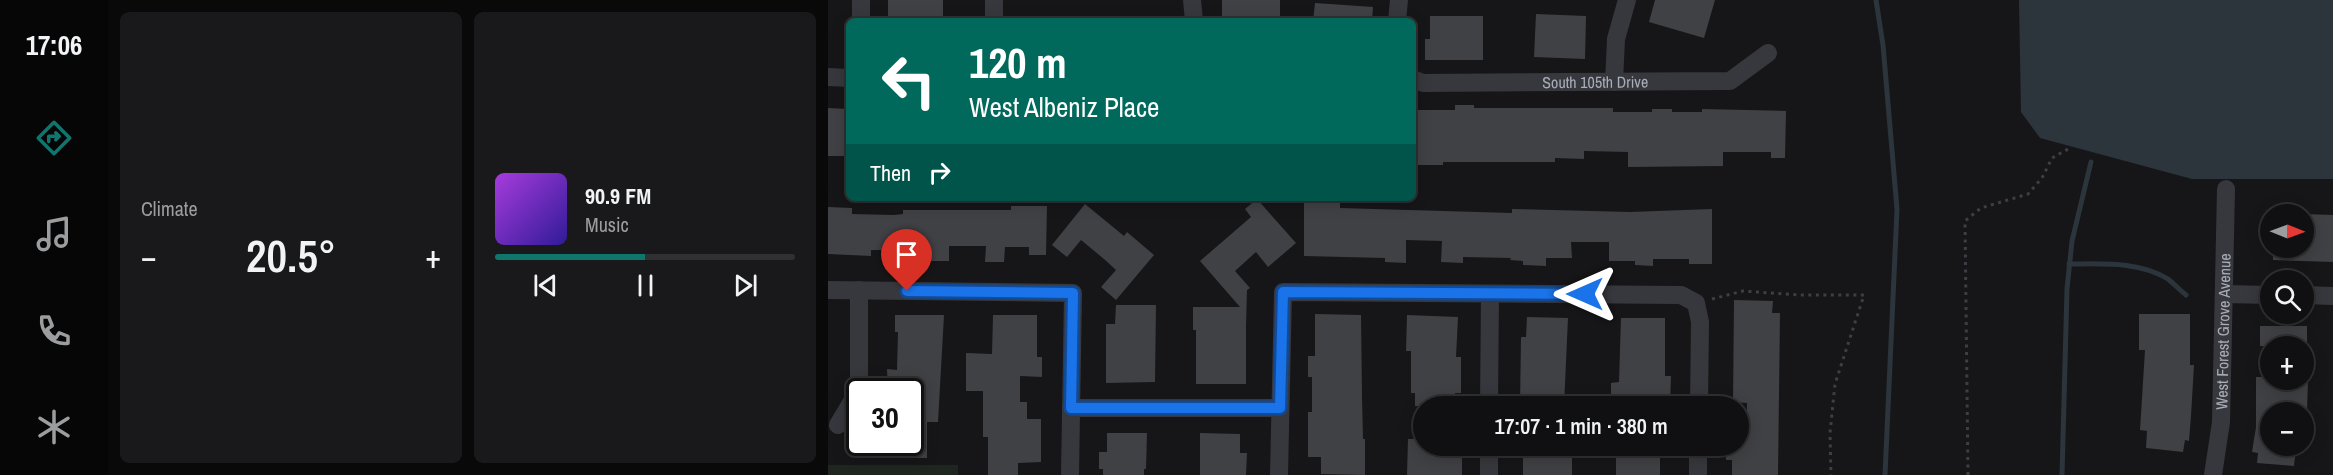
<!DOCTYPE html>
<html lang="en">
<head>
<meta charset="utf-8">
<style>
	:root { --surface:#101012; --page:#19191b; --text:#f1f3f6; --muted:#9c9d9f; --line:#303032; --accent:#0f766e }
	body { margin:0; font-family:"Archivo Narrow",sans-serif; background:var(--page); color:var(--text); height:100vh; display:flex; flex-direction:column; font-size:22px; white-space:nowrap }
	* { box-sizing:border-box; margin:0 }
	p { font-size:20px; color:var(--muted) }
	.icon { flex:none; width:33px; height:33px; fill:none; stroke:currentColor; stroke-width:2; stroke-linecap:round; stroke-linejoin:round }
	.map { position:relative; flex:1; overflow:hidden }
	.sheet { display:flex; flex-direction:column; gap:12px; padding:12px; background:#09090a; width:720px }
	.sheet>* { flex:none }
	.hud { position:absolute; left:18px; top:18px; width:570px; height:183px; border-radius:9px; box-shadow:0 3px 15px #0003,0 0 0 2px var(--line); background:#00695c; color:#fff; overflow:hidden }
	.needle { width:39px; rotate:91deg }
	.tools { position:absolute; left:1432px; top:204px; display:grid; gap:12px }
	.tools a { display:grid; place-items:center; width:54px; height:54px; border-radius:50%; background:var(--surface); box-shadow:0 3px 15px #0003,0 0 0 2px var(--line); font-size:30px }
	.speed { position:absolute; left:18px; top:378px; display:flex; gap:12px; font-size:30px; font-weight:700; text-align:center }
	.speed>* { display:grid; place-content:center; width:78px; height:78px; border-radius:50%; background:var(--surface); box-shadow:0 3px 15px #0003,0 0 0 2px var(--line); line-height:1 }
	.speed .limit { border:3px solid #111; border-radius:9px; background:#fff; color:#111 }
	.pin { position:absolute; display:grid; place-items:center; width:51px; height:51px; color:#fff; margin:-62px -26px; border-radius:50% 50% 50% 0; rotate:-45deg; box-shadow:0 0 6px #0007 }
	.pin .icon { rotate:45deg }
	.me { position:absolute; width:66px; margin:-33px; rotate:270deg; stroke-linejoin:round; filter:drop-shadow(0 0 4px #0008) }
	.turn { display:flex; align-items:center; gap:21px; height:126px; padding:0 24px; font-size:27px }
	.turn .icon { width:78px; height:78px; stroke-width:2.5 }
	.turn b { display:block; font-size:42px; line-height:51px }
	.then { display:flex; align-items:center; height:57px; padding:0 24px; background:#0003; gap:12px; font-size:22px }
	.big { font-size:45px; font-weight:600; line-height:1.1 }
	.sheet .widget { flex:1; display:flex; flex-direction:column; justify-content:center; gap:9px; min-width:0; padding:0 21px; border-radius:9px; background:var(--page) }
	.song { display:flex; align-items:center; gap:18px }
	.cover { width:72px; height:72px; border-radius:9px; background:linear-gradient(135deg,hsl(280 70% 55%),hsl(250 70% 35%)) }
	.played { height:6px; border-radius:3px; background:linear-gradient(90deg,var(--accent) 50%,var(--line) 50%) }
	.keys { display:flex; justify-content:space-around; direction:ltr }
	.heat { display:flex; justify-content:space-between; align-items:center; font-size:33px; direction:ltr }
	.sheet .tiles { flex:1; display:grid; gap:12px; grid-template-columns:repeat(2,1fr) }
	.trip { position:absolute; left:585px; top:396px; width:336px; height:60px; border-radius:30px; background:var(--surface); box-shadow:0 3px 15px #0003,0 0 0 2px var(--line); font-weight:600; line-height:60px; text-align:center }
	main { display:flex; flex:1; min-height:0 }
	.tabs { display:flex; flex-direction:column; width:108px; justify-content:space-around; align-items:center; background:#060607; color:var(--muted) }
	.tabs .icon { width:42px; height:42px }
	.tabs .selected { color:var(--accent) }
	.tabs b { font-size:27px; color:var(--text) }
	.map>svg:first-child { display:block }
	.green { fill:#1e261f }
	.water { fill:#2c353c }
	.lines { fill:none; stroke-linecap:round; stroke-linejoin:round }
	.stream { stroke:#2c353c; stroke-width:5 }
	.building { fill:#404145 }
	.path { stroke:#3d3f44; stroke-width:3; stroke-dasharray:3 4.5; stroke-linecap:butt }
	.minor { stroke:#37383d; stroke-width:18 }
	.route-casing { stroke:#114b97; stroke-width:15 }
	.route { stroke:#1a73e8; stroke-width:10 }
	.labels { text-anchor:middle; stroke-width:6; stroke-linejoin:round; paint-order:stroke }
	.street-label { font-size:16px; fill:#a8adb8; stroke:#111113 }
</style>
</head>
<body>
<main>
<nav class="tabs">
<b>17:06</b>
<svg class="icon selected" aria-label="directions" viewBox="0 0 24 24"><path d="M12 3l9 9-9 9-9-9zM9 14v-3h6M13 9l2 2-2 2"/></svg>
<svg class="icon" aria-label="music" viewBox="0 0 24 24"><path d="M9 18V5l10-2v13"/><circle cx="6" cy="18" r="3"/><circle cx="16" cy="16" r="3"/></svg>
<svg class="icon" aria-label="phone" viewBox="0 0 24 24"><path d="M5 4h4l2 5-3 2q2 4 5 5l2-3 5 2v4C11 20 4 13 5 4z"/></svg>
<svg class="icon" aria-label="climate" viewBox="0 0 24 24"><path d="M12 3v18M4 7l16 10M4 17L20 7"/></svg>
</nav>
<section class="sheet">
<div class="tiles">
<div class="widget"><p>Climate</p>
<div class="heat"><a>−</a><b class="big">20.5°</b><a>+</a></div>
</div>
<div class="widget">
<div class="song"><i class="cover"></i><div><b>90.9 FM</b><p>Music</p></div></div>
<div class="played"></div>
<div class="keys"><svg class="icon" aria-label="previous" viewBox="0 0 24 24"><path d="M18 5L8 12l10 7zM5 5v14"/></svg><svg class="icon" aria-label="pause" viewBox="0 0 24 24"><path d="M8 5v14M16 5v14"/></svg><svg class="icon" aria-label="next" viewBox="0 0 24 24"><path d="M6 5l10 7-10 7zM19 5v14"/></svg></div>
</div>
</div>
</section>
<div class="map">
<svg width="1505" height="475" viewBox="0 0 1505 475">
	<rect width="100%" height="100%" fill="#161618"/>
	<path class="green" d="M0 465H130V475H0Z"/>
	<path class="water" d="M1191 0H1505V179H1364L1212 138 1193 112Z"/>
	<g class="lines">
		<path class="stream" d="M1048 0 1055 45 1069 209 1057 475
			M1241 264C1274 264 1311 261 1340 279 1346 284 1352 290 1358 295
			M1234 475 1239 289 1244 241 1263 162"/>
	</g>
	<path class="building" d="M60 0H115V21H60Z
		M394 0H452V21H394Z
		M827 0H887L876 38 821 22Z
		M487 3 545 7 544 21H485Z
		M708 14 758 16 757 59 706 57Z
		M602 16H655V60H597V39H602Z
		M627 105H646V108H785V112H824V109H844V112H874V109L958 111 957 158H943V152H895V166L800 167V152L756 151V159L727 158V162H615V165H585V110H627Z
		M0 108 21 109V156H0Z
		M429 199 468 243 440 267 428 252 407 271 422 288 419 290 418 326V384H368V330H365V307H412L372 261 423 217 417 209Z
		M476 203H512V208L684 213V209L802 212 884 209V264H861V259H825V266L807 265V261H781V242H743L744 258H718V266L695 265V261L682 260 683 258 635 257V263L613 262 614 241 578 240V263L557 262V258L476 256Z
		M257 204 296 236 299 232 326 255 288 300 273 287 288 270 276 259 253 240 239 257 224 245Z
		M183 206H219L218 255H201V247H177L176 262H157L158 246H121V261H84V250H43V256L0 254V207L24 208V214L66 215 75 214V210H183Z
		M1476 214 1505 215V262L1445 260V248H1476Z
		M906 300 945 301 944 313H952L950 475H904V460H898V446H910V440H918L919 403 905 402Z
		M288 305H328L327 382 278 383V324H287Z
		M487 314 533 315 534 397 535 439H537V475L493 474V457H480V412H484V377H480V356H487Z
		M1311 314H1362V365H1366L1363 416 1361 441 1357 440 1355 452 1318 448 1319 431 1312 430 1317 350H1311Z
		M67 315H116L110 422H99V458H53V446H63V442H82V392H60L59 369 69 370 70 332H67Z
		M165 315H209V357H214V377L192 376V402H199V419H213V462L190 463V475H160V437H155V391H138V353L164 354Z
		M579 315 630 317 628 357H633V393H627V406H587V393H583V351H578Z
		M699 317 740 318 736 406H692L693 337H698Z
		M793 318H837V376H843L842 406H788V395H783V383L791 382Z
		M1432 326H1479V346H1432Z
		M1428 377H1443V380H1480L1479 412H1443V446H1468L1466 466 1429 463 1430 453 1424 452 1428 427Z
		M279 433H319L318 469H316V475H275V469H271V452H279Z
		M372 433 412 434V453H419L418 475H372Z
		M580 439H596V446H630V455H634V475H579Z
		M695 446H744V475H695Z
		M788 446H832V475H788Z"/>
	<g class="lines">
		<path class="path" d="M884 299 915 291 972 295H1036L1007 384 1002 433 1003 475
			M1140 475 1137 221 1153 208 1200 194 1214 178 1224 158 1242 148"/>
		<g class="minor">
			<path d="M364 0 366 21"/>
			<path d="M33 21V0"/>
			<path d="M166 21V0"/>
			<path d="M569 21 571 0"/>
			<path d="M0 77 21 78"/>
			<path id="s1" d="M585 79 595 83 902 81 940 53"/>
			<path d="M786 82 788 39 799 0"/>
			<path d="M0 290 245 293 242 475"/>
			<path d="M1396 294 1443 295"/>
			<path d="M1476 295 1505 296"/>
			<path d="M661 406 662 294"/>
			<path d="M243 408H452"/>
			<path d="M10 425 31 390V290"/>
			<path d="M451 475 455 292 853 295 868 303 872 322 871 406"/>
			<path d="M661 475V446"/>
			<path d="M870 475V446"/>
			<path id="s2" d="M1385 475 1393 422 1398 189"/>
		</g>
	</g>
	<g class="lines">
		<g class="route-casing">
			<path id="route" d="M79 291 245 293 243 408H452L455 292 757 294"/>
		</g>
		<use href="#route" class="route"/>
	</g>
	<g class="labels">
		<g class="street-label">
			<text dy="6" stroke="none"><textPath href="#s1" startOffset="183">South 105th Drive</textPath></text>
			<text dy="6" stroke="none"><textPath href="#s2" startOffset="144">West Forest Grove Avenue</textPath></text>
		</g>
	</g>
</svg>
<div class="tools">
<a><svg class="needle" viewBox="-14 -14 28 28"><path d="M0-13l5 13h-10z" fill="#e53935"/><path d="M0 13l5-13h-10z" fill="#9c9d9f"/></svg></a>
<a><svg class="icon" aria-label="search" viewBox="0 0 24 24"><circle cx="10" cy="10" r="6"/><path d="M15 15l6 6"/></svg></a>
<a>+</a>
<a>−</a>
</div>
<div class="speed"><div class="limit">30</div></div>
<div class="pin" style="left:79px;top:291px;background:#d93025"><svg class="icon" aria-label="arrive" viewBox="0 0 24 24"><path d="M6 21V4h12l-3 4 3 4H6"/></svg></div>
<svg class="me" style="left:757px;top:294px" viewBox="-20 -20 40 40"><path d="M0-17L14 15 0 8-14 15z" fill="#1a73e8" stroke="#fff" stroke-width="4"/></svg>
<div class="trip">17:07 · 1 min · 380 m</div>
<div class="hud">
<div class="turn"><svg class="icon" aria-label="left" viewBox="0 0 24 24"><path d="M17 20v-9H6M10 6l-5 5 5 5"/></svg><div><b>120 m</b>West Albeniz Place</div></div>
<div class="then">Then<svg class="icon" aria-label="right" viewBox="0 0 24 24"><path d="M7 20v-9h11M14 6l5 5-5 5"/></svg></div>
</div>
</div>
</main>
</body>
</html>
